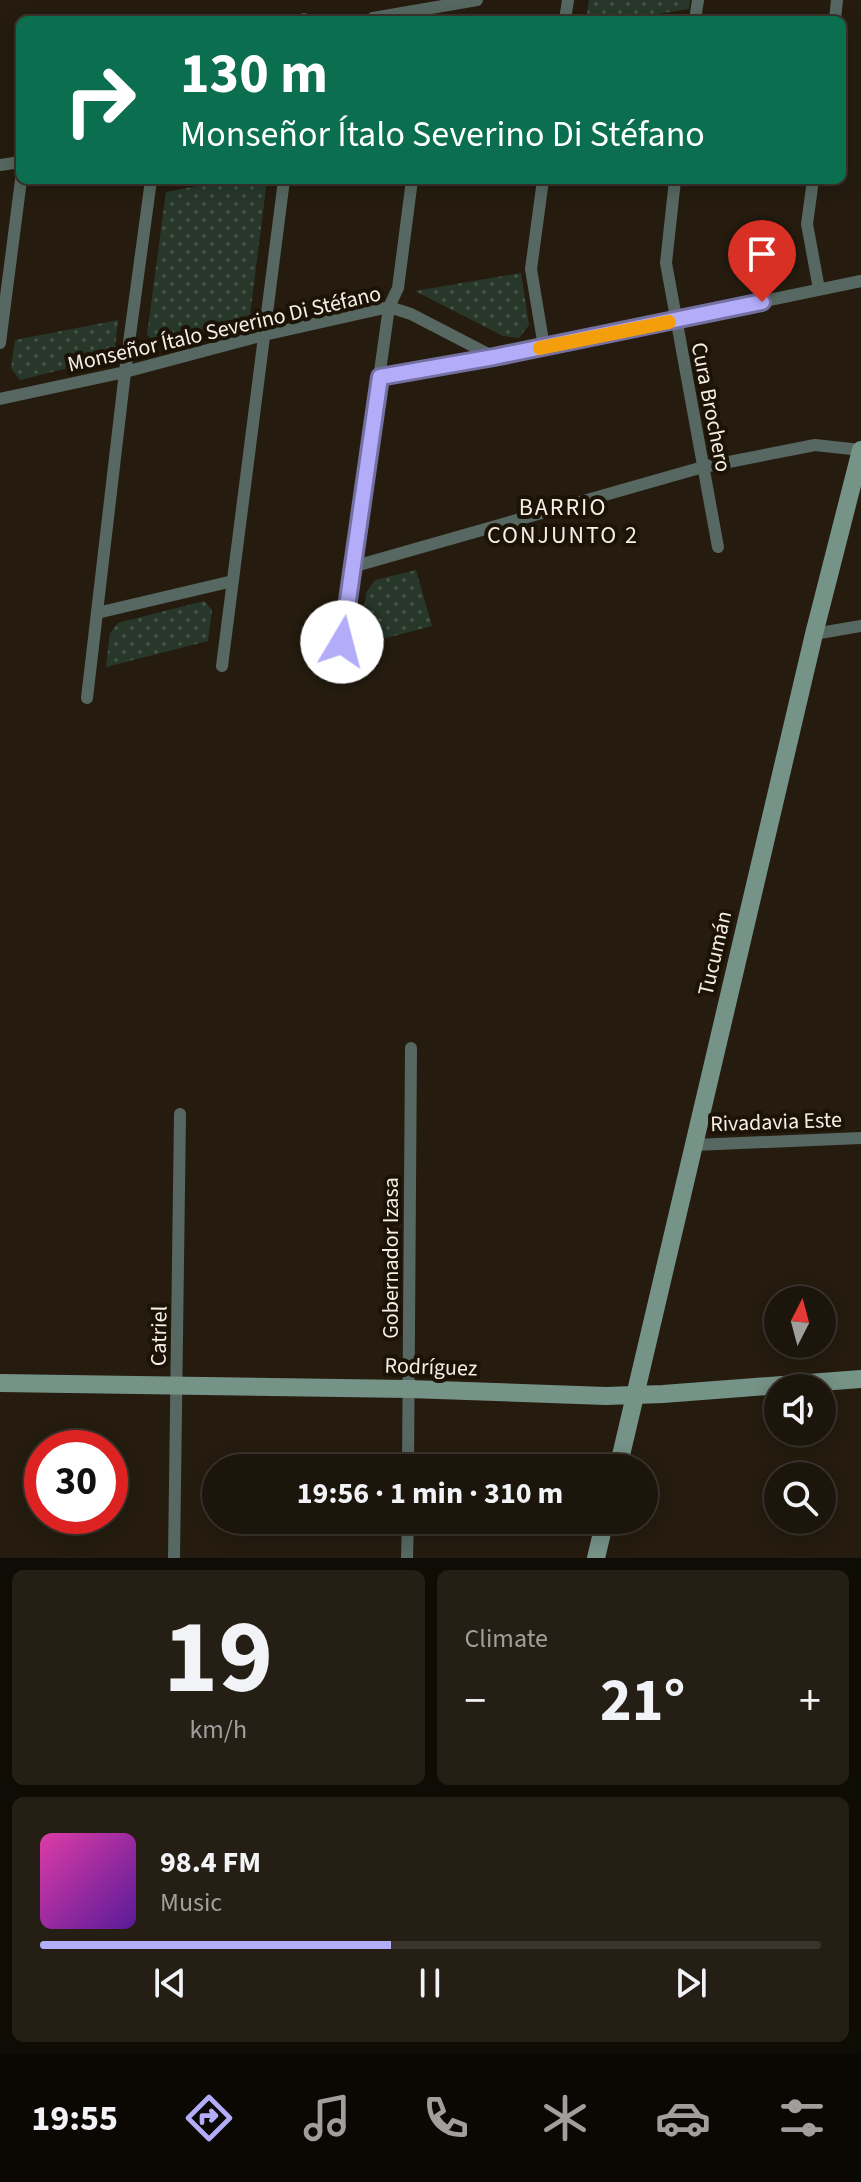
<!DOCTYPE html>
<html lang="en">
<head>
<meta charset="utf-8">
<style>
	:root { --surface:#1c150b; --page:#251e14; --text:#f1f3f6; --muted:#a09f9d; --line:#3a342c; --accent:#b3adf9 }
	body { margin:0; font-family:"Source Sans 3",sans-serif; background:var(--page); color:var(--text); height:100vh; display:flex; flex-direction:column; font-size:30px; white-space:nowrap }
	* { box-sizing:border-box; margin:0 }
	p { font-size:26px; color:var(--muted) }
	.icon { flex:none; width:44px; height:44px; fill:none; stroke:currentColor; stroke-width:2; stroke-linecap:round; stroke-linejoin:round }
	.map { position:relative; height:1558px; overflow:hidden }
	.side { display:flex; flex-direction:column; gap:12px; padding:12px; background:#0f0c06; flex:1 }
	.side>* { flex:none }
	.hud { position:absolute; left:16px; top:16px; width:830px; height:168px; border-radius:12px; box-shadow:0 4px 20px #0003,0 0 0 2px var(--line); background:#0b6e4f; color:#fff; overflow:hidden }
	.needle { width:52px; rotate:6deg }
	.controls { position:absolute; left:764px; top:1286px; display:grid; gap:16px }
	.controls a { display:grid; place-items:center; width:72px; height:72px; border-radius:50%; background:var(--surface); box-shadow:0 4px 20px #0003,0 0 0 2px var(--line); font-size:40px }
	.speed { position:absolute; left:24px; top:1430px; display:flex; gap:16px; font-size:40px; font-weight:700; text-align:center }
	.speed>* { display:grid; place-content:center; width:104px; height:104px; border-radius:50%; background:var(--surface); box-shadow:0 4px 20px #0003,0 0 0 2px var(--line); line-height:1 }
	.speed .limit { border:12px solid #d22; background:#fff; color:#111 }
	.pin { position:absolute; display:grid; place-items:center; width:68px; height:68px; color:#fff; margin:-82px -34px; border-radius:50% 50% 50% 0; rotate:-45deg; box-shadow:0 0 8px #0007 }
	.pin .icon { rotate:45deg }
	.me { position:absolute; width:88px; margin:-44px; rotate:8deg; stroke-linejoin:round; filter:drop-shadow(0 0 6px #0008) }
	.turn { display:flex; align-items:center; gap:28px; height:168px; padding:0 32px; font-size:36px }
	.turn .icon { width:104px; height:104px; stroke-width:2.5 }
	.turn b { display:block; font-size:56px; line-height:68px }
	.big { font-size:60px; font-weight:700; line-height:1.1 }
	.side .widget { flex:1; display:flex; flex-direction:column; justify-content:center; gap:12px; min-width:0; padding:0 28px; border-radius:12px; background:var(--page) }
	.side .dial { align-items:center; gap:0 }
	.dial b { font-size:104px; line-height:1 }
	.song { display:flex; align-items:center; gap:24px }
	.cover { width:96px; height:96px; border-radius:12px; background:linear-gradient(135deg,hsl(320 70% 55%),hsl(270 70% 35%)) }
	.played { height:8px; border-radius:4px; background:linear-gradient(90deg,var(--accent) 45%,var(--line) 45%) }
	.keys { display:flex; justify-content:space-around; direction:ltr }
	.heat { display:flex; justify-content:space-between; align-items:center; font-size:44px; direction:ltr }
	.side .tiles { flex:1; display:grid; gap:12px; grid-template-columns:1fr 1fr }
	.widget:last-child { grid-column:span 2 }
	.trip { position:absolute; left:202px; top:1454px; width:456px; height:80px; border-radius:40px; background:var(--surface); box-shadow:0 4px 20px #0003,0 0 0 2px var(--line); font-weight:700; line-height:80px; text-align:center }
	.tab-bar { display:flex; height:128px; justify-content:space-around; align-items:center; background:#0b0804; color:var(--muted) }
	.tab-bar .icon { width:56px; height:56px }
	.tab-bar .active { color:var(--accent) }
	.tab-bar b { font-size:36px; color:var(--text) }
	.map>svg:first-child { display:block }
	.park { fill:url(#park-dots) }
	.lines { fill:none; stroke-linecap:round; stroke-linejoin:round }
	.street { stroke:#566861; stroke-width:12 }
	.secondary { stroke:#769388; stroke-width:18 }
	.route-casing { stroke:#7470a2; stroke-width:20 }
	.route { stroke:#b3adf9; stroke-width:14 }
	.slow { stroke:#f59e0b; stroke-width:14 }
	.labels { text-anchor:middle; stroke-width:8; stroke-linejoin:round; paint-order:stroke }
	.street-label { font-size:22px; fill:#f5efe6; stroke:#1c1306 }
	.neighbourhood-label { font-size:24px; letter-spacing:2px; fill:#f5efe6; stroke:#1c1306 }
</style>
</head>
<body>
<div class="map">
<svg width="861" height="1558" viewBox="0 0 861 1558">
	<defs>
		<pattern id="park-dots" width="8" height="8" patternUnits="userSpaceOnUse" patternTransform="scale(2)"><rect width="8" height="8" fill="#27382a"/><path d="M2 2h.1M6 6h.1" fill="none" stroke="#475549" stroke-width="1.8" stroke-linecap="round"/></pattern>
	</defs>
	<rect width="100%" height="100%" fill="#251c0f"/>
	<path class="park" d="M589 0H690L689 9 621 20H586Z
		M228 180H267L250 315 241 324 157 345 147 335 166 192Z
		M521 273 529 325 519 338 503 336 415 291Z
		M118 320 115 349 104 359 20 380 11 368 15 340Z
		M416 570 432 626 360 645 366 593 375 580Z
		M204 601 212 610 208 641 106 667 110 633 118 623Z"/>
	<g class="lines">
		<path class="street" d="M373 18 477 0
			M304 20V19
			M565 20 568 0
			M695 20 698 0
			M835 20 837 0
			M0 165 20 162
			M543 180 531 269 544 347
			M675 180 666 263 718 547
			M813 180 807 224 819 289
			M0 343 21 180
			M380 377 494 357 861 281
			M0 399 125 372 264 335 389 307 411 314 494 357
			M352 567 703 467 815 445 861 450
			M97 613 233 581
			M814 634 861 626
			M342 642 389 307 398 288 412 180
			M222 666 284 180
			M87 698 125 372 151 180
			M694 1145 861 1138
			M408 1468 411 1048
			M174 1558 180 1114
			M407 1558 408 1520"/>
		<path class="secondary" d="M0 1383 409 1389 606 1396 663 1394 861 1379
			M618 1468 814 634 861 450
			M596 1558 605 1520"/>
	</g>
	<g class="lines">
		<g class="route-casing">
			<path id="route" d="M342 642 380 377 494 357 762 302"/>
		</g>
		<use href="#route" class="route"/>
		<path class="slow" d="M540 348 669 322"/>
	</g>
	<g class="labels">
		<g class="street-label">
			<text transform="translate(224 328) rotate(-13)" y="8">Monseñor Ítalo Severino Di Stéfano</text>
			<text transform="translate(712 407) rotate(79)" y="8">Cura Brochero</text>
			<text transform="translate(714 953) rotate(-77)" y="8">Tucumán</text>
			<text transform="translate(776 1121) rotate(-2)" y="8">Rivadavia Este</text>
			<text transform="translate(390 1258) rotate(-90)" y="8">Gobernador Izasa</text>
			<text transform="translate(158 1336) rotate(-89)" y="8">Catriel</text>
			<text transform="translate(431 1366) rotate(2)" y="8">Rodríguez</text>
		</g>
		<g class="neighbourhood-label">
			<text x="563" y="515">BARRIO<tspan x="563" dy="28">CONJUNTO 2</tspan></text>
		</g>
	</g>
</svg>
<div class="controls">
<a><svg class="needle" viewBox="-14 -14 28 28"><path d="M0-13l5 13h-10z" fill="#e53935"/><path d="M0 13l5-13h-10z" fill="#a09f9d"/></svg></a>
<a><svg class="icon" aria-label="sound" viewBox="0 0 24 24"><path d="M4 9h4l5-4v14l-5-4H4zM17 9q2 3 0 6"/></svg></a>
<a><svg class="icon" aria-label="search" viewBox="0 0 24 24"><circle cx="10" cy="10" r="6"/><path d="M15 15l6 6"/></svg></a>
</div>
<div class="speed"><div class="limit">30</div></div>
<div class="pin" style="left:762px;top:302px;background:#d93025"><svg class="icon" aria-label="arrive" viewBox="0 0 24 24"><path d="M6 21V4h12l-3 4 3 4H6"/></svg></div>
<svg class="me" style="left:342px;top:642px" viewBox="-20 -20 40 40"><circle r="19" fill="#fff"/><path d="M0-13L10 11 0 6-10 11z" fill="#b3adf9"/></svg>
<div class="trip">19:56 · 1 min · 310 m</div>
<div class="hud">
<div class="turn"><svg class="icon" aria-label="right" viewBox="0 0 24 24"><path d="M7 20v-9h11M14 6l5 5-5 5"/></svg><div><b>130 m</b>Monseñor Ítalo Severino Di Stéfano</div></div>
</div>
</div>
<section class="side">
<div class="tiles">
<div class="widget dial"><b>19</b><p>km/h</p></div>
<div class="widget"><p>Climate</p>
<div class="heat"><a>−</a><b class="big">21°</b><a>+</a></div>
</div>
<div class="widget">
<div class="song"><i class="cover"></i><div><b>98.4 FM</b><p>Music</p></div></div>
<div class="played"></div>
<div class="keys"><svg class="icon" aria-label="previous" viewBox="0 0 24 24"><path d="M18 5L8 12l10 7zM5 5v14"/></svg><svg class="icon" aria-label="pause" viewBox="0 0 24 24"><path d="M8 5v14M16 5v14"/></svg><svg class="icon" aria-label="next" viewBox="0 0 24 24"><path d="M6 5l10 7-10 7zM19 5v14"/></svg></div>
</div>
</div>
</section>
<nav class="tab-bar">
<b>19:55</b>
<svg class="icon active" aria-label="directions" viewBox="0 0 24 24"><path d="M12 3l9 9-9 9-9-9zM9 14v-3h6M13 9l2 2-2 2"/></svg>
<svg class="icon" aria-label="music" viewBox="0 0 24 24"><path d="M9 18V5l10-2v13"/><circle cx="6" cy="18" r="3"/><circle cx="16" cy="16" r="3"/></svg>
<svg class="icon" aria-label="phone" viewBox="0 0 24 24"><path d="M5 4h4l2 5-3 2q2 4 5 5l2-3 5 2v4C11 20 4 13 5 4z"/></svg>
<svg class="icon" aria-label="climate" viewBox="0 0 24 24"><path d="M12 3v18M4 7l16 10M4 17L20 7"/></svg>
<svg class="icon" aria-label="car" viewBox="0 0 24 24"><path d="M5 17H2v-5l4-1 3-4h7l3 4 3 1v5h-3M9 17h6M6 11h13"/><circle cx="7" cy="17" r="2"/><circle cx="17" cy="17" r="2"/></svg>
<svg class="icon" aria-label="filters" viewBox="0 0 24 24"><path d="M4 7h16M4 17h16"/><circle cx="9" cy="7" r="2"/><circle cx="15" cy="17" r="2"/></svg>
</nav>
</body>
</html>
